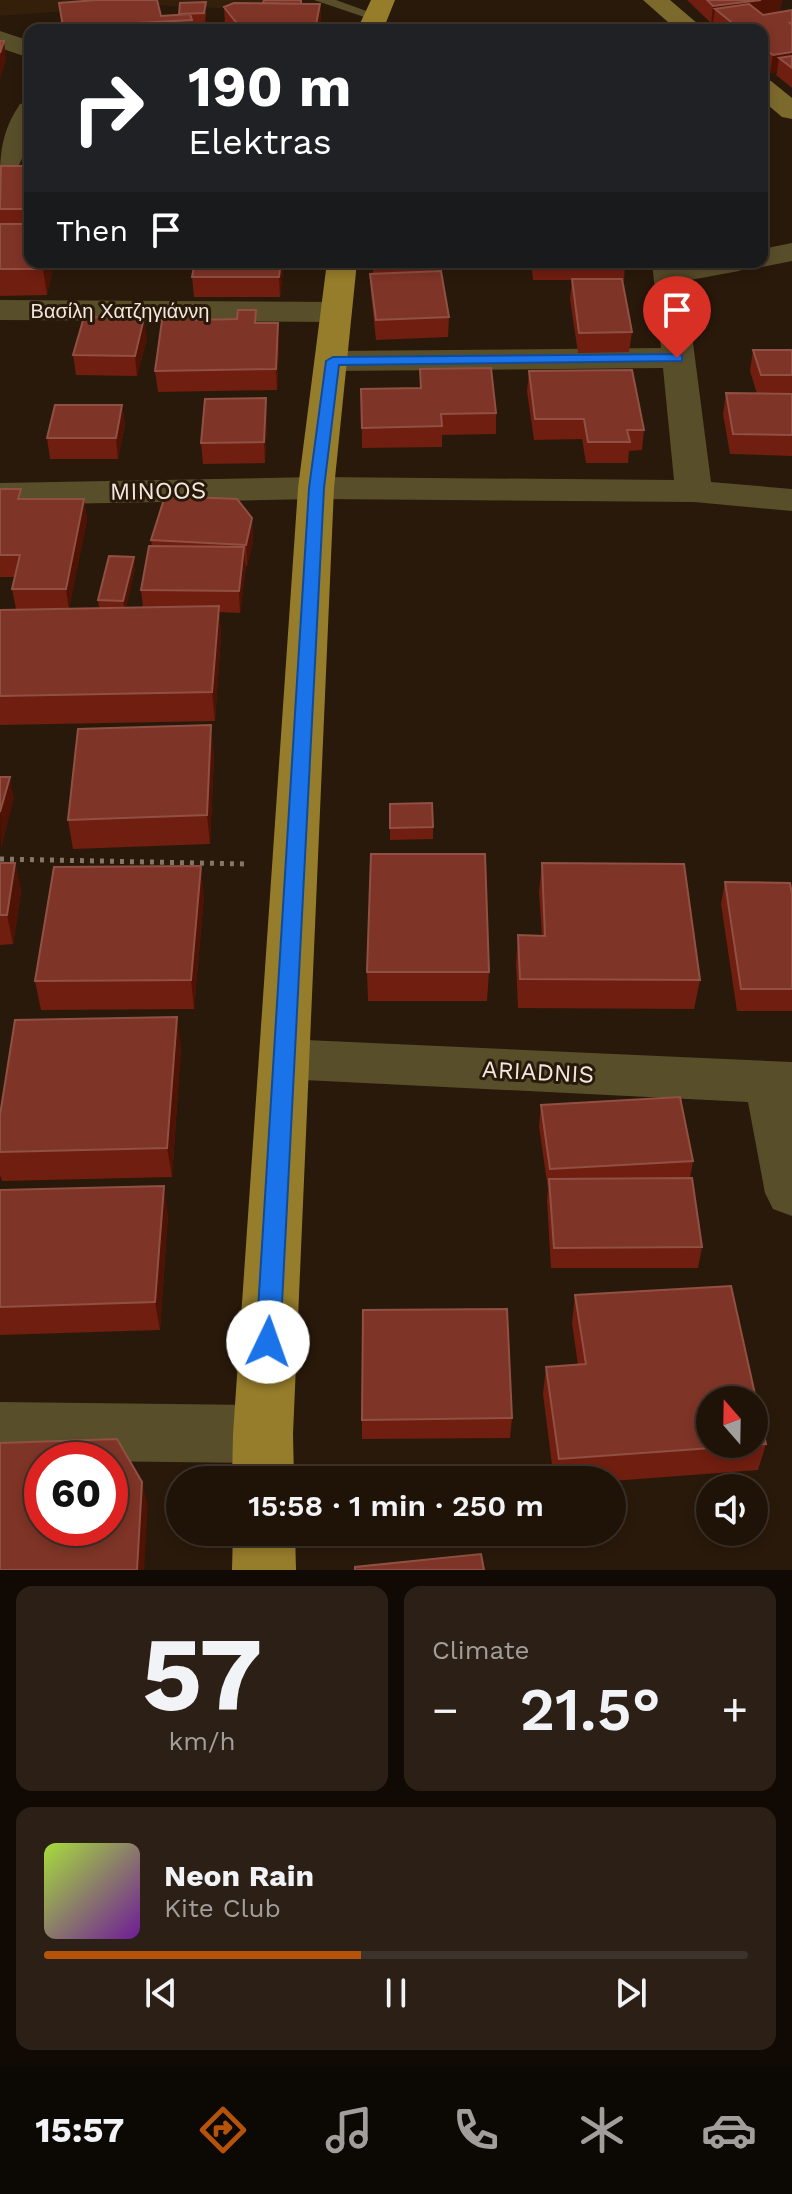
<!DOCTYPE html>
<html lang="en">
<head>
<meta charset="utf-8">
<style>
	:root { --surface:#1f1308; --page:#2c2016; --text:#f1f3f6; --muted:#a19e9c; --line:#3c3229; --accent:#b45309 }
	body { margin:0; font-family:"Work Sans",sans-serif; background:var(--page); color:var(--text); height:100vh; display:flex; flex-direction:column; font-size:30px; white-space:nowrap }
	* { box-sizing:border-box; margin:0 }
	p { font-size:26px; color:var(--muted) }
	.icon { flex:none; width:44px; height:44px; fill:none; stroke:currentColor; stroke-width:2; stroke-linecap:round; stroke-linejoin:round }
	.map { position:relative; height:1570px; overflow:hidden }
	.side { display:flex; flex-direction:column; gap:16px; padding:16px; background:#110a04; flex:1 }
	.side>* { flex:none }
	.guide { position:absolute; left:24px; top:24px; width:744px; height:244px; border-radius:16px; box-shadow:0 4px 12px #0003,0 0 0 2px var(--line); background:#202124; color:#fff; overflow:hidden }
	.needle { width:52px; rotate:340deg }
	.buttons { position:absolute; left:696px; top:1386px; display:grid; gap:16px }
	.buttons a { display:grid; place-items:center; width:72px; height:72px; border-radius:50%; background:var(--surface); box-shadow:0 4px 12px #0003,0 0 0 2px var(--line); font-size:40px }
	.speed { position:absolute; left:24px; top:1442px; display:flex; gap:16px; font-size:40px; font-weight:700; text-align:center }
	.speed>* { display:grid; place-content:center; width:104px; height:104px; border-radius:50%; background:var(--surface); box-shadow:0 4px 12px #0003,0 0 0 2px var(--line); line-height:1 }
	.speed .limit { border:12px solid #d22; background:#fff; color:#111 }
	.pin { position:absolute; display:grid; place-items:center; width:68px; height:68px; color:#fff; margin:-82px -34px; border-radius:50% 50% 50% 0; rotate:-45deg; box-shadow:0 0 8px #0007 }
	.pin .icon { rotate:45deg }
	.me { position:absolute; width:88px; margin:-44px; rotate:3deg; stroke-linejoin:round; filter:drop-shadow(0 0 6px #0008) }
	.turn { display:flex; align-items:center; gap:28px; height:168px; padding:0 32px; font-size:36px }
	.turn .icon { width:104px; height:104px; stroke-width:2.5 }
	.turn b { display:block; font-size:56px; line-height:68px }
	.then { display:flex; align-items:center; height:76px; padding:0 32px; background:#0003; gap:16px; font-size:30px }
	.big { font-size:60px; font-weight:600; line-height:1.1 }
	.side .card { flex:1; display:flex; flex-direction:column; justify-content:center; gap:12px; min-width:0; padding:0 28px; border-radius:16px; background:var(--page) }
	.side .dial { align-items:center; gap:0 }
	.dial b { font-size:104px; line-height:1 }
	.song { display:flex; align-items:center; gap:24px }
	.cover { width:96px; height:96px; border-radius:12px; background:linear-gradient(135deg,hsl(80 70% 55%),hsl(280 70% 35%)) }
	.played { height:8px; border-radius:4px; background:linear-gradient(90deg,var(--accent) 45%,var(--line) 45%) }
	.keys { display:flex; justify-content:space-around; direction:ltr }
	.heat { display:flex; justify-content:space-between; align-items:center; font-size:44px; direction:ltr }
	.side .tiles { flex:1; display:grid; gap:16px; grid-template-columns:1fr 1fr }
	.card:last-child { grid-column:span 2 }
	.trip { position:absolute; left:166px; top:1466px; width:460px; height:80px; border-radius:40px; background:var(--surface); box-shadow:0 4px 12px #0003,0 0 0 2px var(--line); font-weight:600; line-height:80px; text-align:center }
	.menu { display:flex; height:128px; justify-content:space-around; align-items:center; background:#0c0803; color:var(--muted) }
	.menu .icon { width:56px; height:56px }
	.menu .current { color:var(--accent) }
	.menu b { font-size:36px; color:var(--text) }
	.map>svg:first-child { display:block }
	.built { fill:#341f0a }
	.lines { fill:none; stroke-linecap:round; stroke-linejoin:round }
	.path { stroke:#84776a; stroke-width:5; stroke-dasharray:4 6; stroke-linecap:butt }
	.lane { fill:#594e2a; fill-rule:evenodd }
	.street { fill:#594e2a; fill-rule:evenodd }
	.secondary { fill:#7c692c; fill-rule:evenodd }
	.primary { fill:#967d2b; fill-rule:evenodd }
	.wall { fill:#701e10 }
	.shaded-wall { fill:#4e1304 }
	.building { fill:#7e3426; stroke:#905043; stroke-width:2; fill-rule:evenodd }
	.route { fill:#1a73e8; stroke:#114b97; stroke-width:2 }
	.labels { text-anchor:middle; stroke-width:6; stroke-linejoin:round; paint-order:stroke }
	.far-street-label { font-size:20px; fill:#f3e8de; stroke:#29190a }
	.street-label { font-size:24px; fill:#f3e8de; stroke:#29190a }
</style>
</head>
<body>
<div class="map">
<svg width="792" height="1570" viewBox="0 0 792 1570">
	<rect width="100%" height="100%" fill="#29190a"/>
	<path class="built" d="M0 0H266L264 10 150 5 0 16Z"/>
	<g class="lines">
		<path class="path" d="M0 859 247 864"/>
		<path class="lane" d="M314 0H336L383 17 376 21Z"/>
		<path class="street" d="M0 31 30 41V58L0 48Z
			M30 102V142L13 177 0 179C0 150 3 129 20 104Z
			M792 243V261L762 267 752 265 739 271 685 281 711 482 792 489V511L694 502 316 499 0 505V483L316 477 674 480 663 368 333 371 321 368 316 361 321 354 333 351 661 348 652 262H762V249Z
			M0 300 336 302 347 305 352 312 347 319 336 322 0 320Z
			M284 1039 792 1062V1216L773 1209 765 1193 748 1102 284 1079 266 1073 259 1059 266 1045Z
			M0 1402 263 1405 284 1414 293 1434 284 1454 263 1463 0 1460Z"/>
		<path class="secondary" d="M643 0H670L705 30H677Z
			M762 79 771 81 792 98V119L782 117 762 100Z"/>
		<path class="primary" d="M371 0H395L383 30H357Z
			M327 262H357L334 488 293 1434 294 1480H232L233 1434 298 488Z
			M233 1532H295L296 1570H232Z"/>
	</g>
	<path class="wall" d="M302 0V4H320L321 22 319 30H229L225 25 224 7Z
		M687 0H782L780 12 792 10V88L776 75 777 72 770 73 762 66V30H717L713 27V23H711Z
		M59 3 161 16 206 12 205 23H192L193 30H63Z
		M30 166V262H54L47 295 0 296V167Z
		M195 262H284L280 297H194L192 277Z
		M373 262H431V272L449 317 448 337 376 340 371 294 370 274H373Z
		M531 262H625L624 281H622L632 332 629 352 578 353 570 299 572 280H533Z
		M256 310V323L279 343 277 390 158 392 155 371 198 320 237 319Z
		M147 338 137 376 76 375 73 355Z
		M753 350H792V456L730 454 723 414 726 393 757 394 750 371Z
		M420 369 496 413V434L442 435V447L362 448 361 389 420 388Z
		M529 371 644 430 642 450 629 451 628 463H586L582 439 534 440 527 391Z
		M122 405 125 425 118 459H50L47 438Z
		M267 419 265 463 203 464 201 443Z
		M0 489 23 499H84L87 520 69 608H99L98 600 135 568 126 607H143L141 590 152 546 151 540 252 518 253 540 247 566H246L240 613 219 612 221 634 215 721 0 725V610L16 609 12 589 15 577H0Z
		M214 754 210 844 73 849 68 820Z
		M390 804 433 827V839L390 840Z
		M0 863H15L21 892 13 944 0 945Z
		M542 863 700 980 694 1009 518 1008 516 964 518 935 542 936 539 892Z
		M725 882 792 894V1011H737L721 904Z
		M204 896 194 1009 41 1010 35 981Z
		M367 972H489L487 1001H368Z
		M181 1046 172 1177 2 1181 0 1175V1115Z
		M541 1105 693 1161 690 1178 702 1247 698 1268H551L547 1200 548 1189 539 1126Z
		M0 1190 168 1214 160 1330 0 1335Z
		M575 1295 766 1444 758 1470 612 1481 554 1480 543 1394 546 1367 578 1365 572 1323Z
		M512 1418 510 1438 362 1439V1420Z"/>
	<path class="shaded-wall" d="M761 0H782L780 15 729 21 715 9 713 23H711L713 6Z
		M320 4 321 22 319 30H315Z
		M4 41 6 59 0 80V53Z
		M792 52V68L779 58 777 72 770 73 773 55Z
		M44 262H54L47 295 43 269Z
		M281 262H284L280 297 279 277Z
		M144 318 147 338 137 376 135 356Z
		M278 323 279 343 277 390 276 369Z
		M266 398 267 419 265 463 264 442Z
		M122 405 125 425 118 459 116 438Z
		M84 499 87 520 69 610 66 589Z
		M252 518 253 540 247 566 246 545Z
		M244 547 246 568 240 613 239 591Z
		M134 557 135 568 125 612 123 601Z
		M219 606 221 634 215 721 212 692Z
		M211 725 214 754 210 844 207 815Z
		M10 777 14 799 1 849 0 812Z
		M15 863 21 892 13 944 7 915Z
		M201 866 204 896 194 1009 191 980Z
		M177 1017 181 1046 172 1177 167 1148Z
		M164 1186 168 1214 160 1330 155 1302Z
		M142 1482 148 1507 144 1570H137Z"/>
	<path class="building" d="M96 0H157L161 16 190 14 192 20 63 27 59 3Z
		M264 0H301V4L263 3Z
		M707 0H761L713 6Z
		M206 2 204 13 179 14 180 3Z
		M234 3 320 4 315 30H242L224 7Z
		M749 4 763 15 792 10V23H790L792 25V52L773 55 762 47V30H741L715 9Z
		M0 41H4L0 53Z
		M792 56V68L779 58Z
		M1 166H30V209H0Z
		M0 224H30V262H44L43 269H0Z
		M195 262H281L279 277H192Z
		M441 271 449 317 376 320 370 274Z
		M572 279H622L632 332 579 333Z
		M164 306H197L195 320 237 319 238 310H256L255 323H278L276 369 155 371Z
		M84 317 144 318 135 356 73 355Z
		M753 350H792V375H761Z
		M491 368 496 413 441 414 442 426 362 428 361 389 421 388 420 369Z
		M632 370 644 430H627L630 442H588L584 419H535L529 371Z
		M726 393 792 394V435L733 434Z
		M266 398 264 442 201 443 205 399Z
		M55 405H122L116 438H47Z
		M0 489H21L18 499H84L66 589H12L20 555H0Z
		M165 496 237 499 252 518 246 545 151 540Z
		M149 546 244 547 239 591 141 590Z
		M109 556 134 557 123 601 98 600Z
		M219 606 212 692 0 696V610Z
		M211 725 207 815 68 820 78 729Z
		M0 777H10L0 812Z
		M432 803 433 827 390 828V804Z
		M371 854H485L489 972H367Z
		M0 863H15L7 915H0Z
		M542 863 684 864 700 980 520 979 518 935 545 936Z
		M201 866 191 980 35 981 54 867Z
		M725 882 790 883 792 894V989H741Z
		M177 1017 167 1148 0 1152V1115L15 1020Z
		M680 1097 693 1161 550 1169 541 1105Z
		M692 1178 702 1247 554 1248 549 1179Z
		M164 1186 155 1302 0 1307V1190Z
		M731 1286 766 1444 559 1459 546 1367 586 1364 575 1295ZM710 1400H754V1444H710Z
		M507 1309 512 1418 362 1420 363 1310Z
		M117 1439 142 1482 137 1570H0V1443ZM42 1460H110V1528H42Z
		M481 1554 484 1570H355V1567Z"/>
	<path class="route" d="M677 354 682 355V361L339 365 324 488 280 1342 277 1350 268 1353 260 1350 256 1342 309 488 326 361 333 357Z"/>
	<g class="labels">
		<g class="far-street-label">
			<text x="120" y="318">Βασίλη Χατζηγιάννη</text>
		</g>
		<g class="street-label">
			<text transform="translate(158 491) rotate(-1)" y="8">MINOOS</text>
			<text transform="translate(538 1072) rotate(3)" y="8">ARIADNIS</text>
		</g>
	</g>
</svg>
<div class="buttons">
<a><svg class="needle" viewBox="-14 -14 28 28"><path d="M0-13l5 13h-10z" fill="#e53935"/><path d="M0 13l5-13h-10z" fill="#a19e9c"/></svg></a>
<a><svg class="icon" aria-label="sound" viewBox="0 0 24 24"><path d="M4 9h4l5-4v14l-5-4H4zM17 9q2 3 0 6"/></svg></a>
</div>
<div class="speed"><div class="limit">60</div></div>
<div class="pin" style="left:677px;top:358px;background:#d93025"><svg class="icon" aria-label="arrive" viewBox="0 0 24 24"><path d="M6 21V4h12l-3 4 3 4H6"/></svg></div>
<svg class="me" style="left:268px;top:1342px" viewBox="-20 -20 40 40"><circle r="19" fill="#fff"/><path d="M0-13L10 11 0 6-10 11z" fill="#1a73e8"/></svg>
<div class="trip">15:58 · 1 min · 250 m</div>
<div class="guide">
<div class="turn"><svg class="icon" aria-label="right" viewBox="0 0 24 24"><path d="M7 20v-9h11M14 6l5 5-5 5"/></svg><div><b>190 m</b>Elektras</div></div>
<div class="then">Then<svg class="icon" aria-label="arrive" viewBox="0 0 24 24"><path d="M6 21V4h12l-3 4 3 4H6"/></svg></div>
</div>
</div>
<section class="side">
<div class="tiles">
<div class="card dial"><b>57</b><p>km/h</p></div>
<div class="card"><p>Climate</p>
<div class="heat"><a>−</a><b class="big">21.5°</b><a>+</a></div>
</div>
<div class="card">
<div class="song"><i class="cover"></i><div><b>Neon Rain</b><p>Kite Club</p></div></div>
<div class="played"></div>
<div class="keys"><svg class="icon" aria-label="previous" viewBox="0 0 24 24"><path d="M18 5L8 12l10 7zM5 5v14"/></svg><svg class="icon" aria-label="pause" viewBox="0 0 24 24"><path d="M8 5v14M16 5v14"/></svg><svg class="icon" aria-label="next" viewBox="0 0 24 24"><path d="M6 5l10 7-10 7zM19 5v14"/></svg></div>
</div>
</div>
</section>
<nav class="menu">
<b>15:57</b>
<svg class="icon current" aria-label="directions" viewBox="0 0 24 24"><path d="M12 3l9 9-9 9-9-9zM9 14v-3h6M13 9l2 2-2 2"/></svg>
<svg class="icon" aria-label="music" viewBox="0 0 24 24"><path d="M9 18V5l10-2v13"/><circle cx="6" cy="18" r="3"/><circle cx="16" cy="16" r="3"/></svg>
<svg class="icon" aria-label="phone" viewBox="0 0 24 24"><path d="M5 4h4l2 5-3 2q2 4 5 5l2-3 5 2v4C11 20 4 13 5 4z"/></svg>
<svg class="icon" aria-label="climate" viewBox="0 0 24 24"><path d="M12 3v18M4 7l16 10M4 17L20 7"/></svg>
<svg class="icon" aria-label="car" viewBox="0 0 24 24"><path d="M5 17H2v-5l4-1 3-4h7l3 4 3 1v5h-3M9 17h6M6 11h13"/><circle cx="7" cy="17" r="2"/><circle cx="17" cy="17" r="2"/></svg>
</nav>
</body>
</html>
